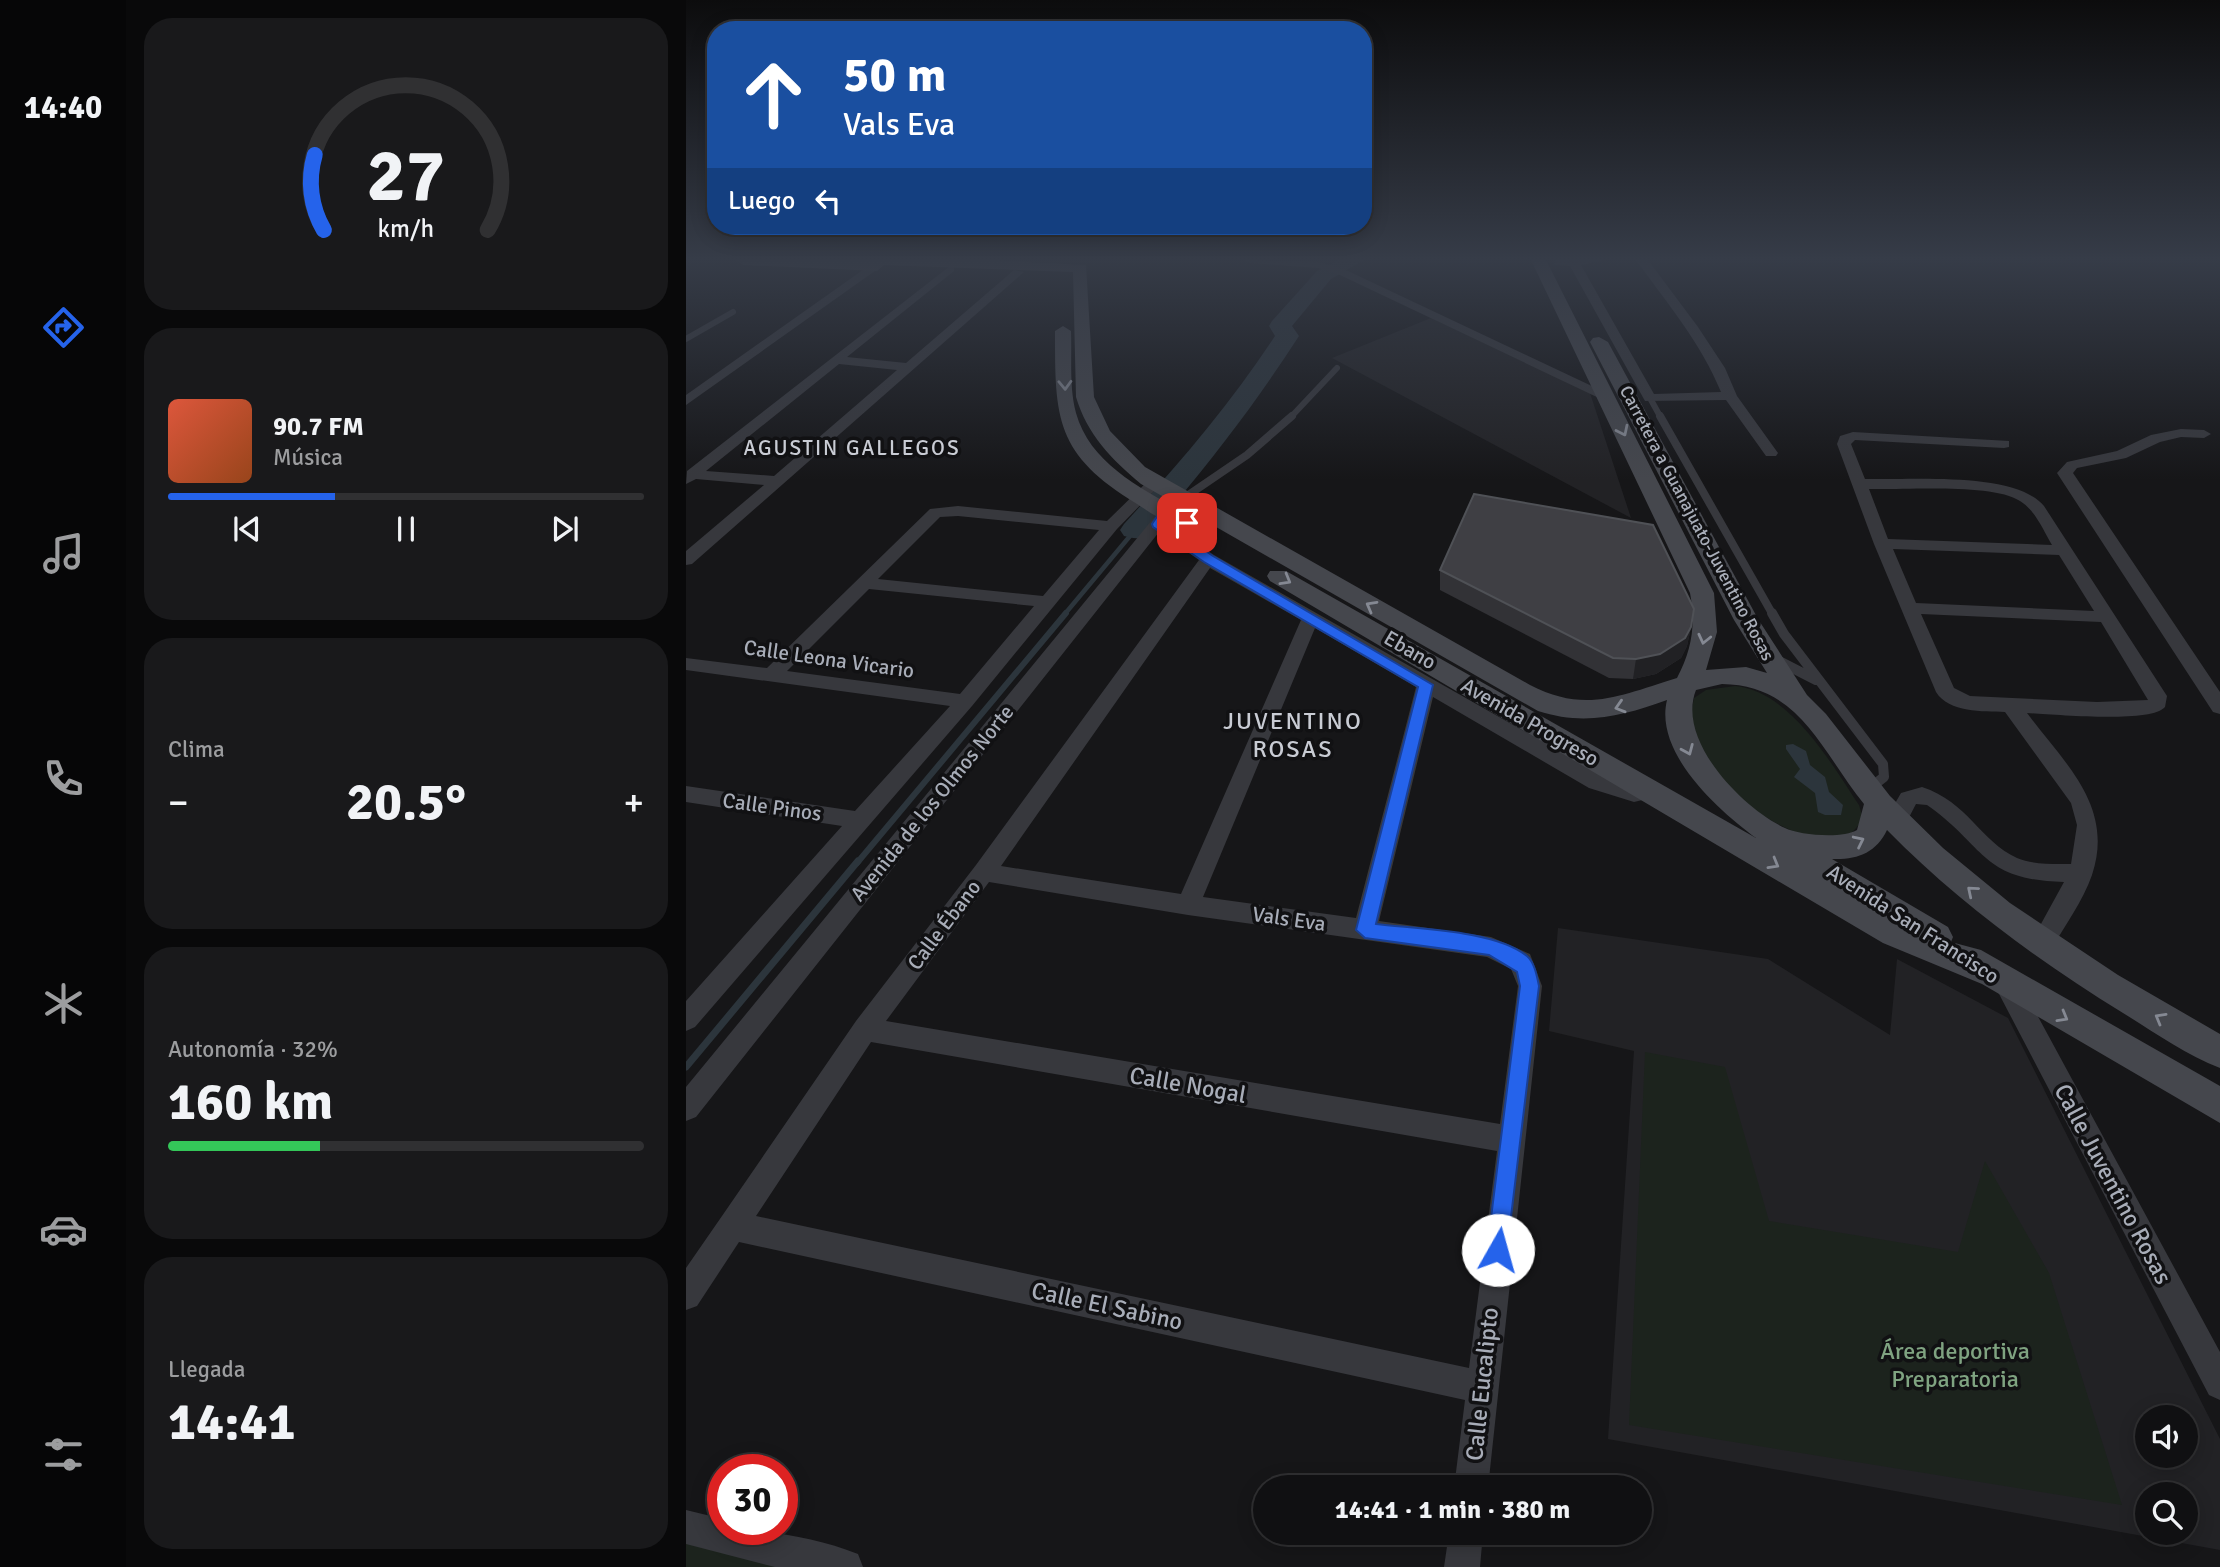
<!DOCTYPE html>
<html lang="es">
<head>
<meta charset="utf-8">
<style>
	:root { --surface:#101012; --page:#19191b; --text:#f1f3f6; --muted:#9c9d9f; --line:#303032; --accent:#2563eb }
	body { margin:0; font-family:Signika,sans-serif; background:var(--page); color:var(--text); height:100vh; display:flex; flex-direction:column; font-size:26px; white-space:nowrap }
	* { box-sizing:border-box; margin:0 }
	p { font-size:23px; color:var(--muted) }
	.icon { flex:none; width:38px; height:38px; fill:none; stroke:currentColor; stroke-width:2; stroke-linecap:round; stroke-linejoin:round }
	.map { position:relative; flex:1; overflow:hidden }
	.drawer { display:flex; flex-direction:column; gap:18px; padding:18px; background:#09090a; width:560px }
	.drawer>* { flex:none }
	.guide { position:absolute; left:21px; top:21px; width:665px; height:214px; border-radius:28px; box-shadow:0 4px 18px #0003,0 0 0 2px var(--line); background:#1a4fa0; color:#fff; overflow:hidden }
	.controls { position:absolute; left:1449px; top:1405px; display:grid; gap:14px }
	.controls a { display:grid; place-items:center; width:63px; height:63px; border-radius:50%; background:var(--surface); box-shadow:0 4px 18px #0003,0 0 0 2px var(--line); font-size:35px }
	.speed { position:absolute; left:21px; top:1454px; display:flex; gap:14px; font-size:35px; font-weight:700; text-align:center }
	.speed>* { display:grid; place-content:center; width:91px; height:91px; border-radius:50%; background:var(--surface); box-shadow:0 4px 18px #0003,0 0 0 2px var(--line); line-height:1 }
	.speed .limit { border:10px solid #d22; background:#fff; color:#111 }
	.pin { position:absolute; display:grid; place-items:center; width:60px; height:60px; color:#fff; margin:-30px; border-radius:14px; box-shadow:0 4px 10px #0006 }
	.me { position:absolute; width:77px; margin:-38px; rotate:7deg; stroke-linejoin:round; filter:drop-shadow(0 0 5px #0008) }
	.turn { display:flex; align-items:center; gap:24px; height:147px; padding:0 21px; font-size:32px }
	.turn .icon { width:91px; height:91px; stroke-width:2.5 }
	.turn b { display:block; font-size:49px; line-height:60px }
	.then { display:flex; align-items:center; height:66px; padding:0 21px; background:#0003; gap:14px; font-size:26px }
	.big { font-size:52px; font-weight:700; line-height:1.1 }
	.drawer .card { flex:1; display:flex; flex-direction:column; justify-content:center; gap:10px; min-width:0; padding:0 24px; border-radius:28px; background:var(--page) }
	.drawer .dial { align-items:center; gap:0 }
	.dial svg { height:182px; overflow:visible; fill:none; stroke:var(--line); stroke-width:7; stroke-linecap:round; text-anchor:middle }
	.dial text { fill:var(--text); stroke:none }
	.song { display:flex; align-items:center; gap:21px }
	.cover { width:84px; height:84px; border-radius:10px; background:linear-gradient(135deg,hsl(10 70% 55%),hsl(20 70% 35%)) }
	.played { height:7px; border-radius:4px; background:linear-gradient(90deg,var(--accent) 35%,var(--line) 35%) }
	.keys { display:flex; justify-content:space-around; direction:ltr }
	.heat { display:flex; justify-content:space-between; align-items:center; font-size:38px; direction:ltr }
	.charge { height:10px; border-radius:5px; background:linear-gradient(90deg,#34c759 32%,var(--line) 0) }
	.trip { position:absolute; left:567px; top:1475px; width:399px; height:70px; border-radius:35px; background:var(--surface); box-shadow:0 4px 18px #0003,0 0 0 2px var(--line); font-weight:700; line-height:70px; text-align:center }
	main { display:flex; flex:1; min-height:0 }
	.tab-bar { display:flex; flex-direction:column; width:126px; justify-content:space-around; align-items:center; background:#060607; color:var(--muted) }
	.tab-bar .icon { width:49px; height:49px }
	.tab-bar .current { color:var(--accent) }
	.tab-bar b { font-size:32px; color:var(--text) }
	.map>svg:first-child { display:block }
	.built { fill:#222225; fill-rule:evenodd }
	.green { fill:#1c231d }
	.water { fill:#2c353c }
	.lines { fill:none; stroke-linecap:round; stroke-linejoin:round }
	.stream-far2 { stroke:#2c353c; stroke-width:4.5 }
	.stream-far1 { stroke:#2c353c; stroke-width:6 }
	.stream { stroke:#2c353c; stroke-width:7 }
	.river { fill:#2c353c; fill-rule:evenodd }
	.service-far2 { stroke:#37383d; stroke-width:6 }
	.service-far1 { stroke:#37383d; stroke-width:8 }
	.service { stroke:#37383d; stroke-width:10 }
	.minor { fill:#37383d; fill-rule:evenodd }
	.secondary { fill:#45474d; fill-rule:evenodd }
	.wall { fill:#323236 }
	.shaded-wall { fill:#212124 }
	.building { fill:#3f3f44; stroke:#4f5156; stroke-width:2 }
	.oneway { stroke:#858993 }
	.route { fill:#2563eb; stroke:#184099; stroke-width:2 }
	.labels { text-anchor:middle; stroke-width:7; stroke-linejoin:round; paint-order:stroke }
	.far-street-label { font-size:18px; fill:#a8adb8; stroke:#111113 }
	.far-quarter-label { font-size:21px; letter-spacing:2px; fill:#c9ccd4; stroke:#111113 }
	.street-label { font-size:21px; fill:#a8adb8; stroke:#111113 }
	.quarter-label { font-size:24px; letter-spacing:2px; fill:#c9ccd4; stroke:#111113 }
	.near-street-label { font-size:24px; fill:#a8adb8; stroke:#111113 }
	.near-park-label { font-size:24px; fill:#7fa381; stroke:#111113 }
</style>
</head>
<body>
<main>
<nav class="tab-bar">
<b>14:40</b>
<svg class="icon current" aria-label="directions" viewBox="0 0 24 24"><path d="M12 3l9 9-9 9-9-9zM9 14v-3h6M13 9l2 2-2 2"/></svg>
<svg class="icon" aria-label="music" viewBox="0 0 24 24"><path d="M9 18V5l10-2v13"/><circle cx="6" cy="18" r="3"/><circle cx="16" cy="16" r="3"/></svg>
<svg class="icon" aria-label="phone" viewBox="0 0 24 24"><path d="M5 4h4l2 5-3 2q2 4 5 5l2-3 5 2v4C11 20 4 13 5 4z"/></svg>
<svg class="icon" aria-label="climate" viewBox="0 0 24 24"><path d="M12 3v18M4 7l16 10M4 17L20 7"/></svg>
<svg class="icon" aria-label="car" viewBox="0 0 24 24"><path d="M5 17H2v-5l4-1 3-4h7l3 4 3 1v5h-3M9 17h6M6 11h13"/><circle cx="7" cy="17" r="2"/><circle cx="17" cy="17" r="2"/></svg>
<svg class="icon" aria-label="filters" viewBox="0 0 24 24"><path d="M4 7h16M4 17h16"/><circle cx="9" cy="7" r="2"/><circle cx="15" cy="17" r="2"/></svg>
</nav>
<section class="drawer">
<div class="card dial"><svg viewBox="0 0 100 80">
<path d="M14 69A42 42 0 1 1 86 69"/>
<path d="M14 69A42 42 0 0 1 10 36" stroke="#2563eb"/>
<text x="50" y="56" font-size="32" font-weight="700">27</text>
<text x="50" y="72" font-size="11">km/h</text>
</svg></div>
<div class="card">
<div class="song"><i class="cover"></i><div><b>90.7 FM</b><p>Música</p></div></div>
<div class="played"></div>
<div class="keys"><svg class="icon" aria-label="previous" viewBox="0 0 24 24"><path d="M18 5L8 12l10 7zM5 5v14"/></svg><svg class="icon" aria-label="pause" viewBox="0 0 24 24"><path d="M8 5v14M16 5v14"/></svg><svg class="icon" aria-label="next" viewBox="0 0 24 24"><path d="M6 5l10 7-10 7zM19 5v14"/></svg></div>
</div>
<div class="card"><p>Clima</p>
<div class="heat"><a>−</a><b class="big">20.5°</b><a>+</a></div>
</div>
<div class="card"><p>Autonomía · 32%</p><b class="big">160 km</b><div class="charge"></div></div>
<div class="card"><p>Llegada</p><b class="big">14:41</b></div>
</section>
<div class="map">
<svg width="1534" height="1567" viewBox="0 0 1534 1567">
	<rect width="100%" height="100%" fill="#161618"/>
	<path class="built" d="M745 318 904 393 945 518 646 358Z
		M872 928 1082 959 1204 1035 1211 959 1322 1018 1534 1439V1550L922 1439 948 1051 863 1031ZM1461 1418H1500V1456H1461ZM1461 1494H1500V1533H1461Z"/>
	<path class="green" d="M1049 686C1104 691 1145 763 1173 805L1177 819C1173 824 1168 832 1162 835 1124 854 1053 804 1030 776 1018 762 1011 744 1002 729L1008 698 1020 690Z
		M959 1052 1039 1067 1083 1221 1272 1252 1299 1161 1363 1273 1436 1505 943 1425Z
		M0 1539 103 1567H0Z"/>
	<path class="water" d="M1107 744 1120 751 1124 765 1139 777 1143 792 1157 805 1155 815H1139L1132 812 1129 793 1108 777 1114 769 1100 749V745Z"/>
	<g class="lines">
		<path class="stream-far2" d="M378 615 449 530"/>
		<path class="stream-far1" d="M171 863 380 613"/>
		<path class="stream" d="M0 1067 172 861"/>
		<path class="river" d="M652 260H678L645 279 606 326 613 336C575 395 533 451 488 504 480 513 470 530 459 536 453 540 445 538 438 536L434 530 438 524C493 464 545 403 589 336L583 326 586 321 631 271Z"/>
		<path class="service-far2" d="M0 339 47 312
			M964 398 975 418
			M604 418 651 368"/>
		<path class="service-far1" d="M974 416 1087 615
			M495 500 561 455 606 416"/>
		<path class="service" d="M1086 613 1098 634 1197 764 1198 777 1184 788
			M1091 660 1130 680"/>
		<path class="minor" d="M191 260 203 261 0 405V395Z
			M558 260 633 262 662 271 927 396 915 399 654 275 632 268 564 263Z
			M870 260H920L895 265 968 394 1035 392C1015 343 981 303 950 260H962L1012 327 1039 368 1051 396 1092 453 1090 456H1080L1040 400 959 401 884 266 868 265Z
			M264 266 268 267V271L161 357 220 363 328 270 338 272 6 564 0 565V551L78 485 10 479 0 484 1 471ZM153 364 211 370 88 476 20 471Z
			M1495 429 1518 430 1525 434 1518 438 1495 437 1474 442 1440 458 1391 468 1387 473 1534 692V714L1527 712 1371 473 1381 462 1431 451 1465 435Z
			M1167 432 1323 441V447L1318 448 1169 440 1165 444 1179 479C1224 480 1330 471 1358 506L1481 696 1479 707C1465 724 1365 714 1341 713 1378 763 1429 806 1406 875 1397 901 1378 927 1364 951L1356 954 1348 951 1344 944 1378 882C1294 880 1300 846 1241 805L1230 804 1219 825 1211 827 1203 825 1200 819 1215 793 1236 787C1282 802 1294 841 1331 858 1347 865 1368 864 1385 864L1391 825 1385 803 1319 712C1297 711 1263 713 1250 692L1188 544 1151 444 1154 436ZM1183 489C1219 490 1307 483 1334 501 1349 510 1357 530 1366 545L1202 539ZM1207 549 1373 555 1408 611 1230 603ZM1235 614 1415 622 1462 700 1411 702 1284 696 1268 688Z
			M467 479 475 484 472 487 431 529 286 706 9 1027 0 1031V1001L156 826 0 802V786L169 811 264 706 0 670V658L81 668 244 509 272 506 421 521 462 481ZM272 516 413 530 357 596 192 579 254 517ZM183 589 348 606 274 694 101 671Z
			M495 495 503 500 481 523 528 555 917 776 948 786 962 783 969 785 973 791 969 797 948 802 903 788 747 697 693 921 805 937 844 954 856 986 802 1488H768L779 1400 53 1242 11 1306 0 1310V1268L36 1216 170 1021 290 865 513 560 473 532 10 1117 0 1121V1087L475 509ZM524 568 615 620 495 894 315 866ZM629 628 730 687 670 918 517 897ZM303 882 502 915 801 957 825 969 832 986 814 1124 200 1021ZM185 1042 811 1151 783 1368 70 1216Z
			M1321 973 1330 976 1534 1352V1400L1523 1395 1312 992 1309 984 1312 976Z
			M0 1510 37 1519V1530C82 1530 129 1537 172 1554L177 1567H89L0 1544Z
			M763 1533H797L794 1567H758Z"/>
		<path class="secondary" d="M50 260H302L400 265 408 397 424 431 459 467 844 685C900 714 935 695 991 678 1006 650 1010 624 1004 593L845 260H860L1028 593 1031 632 1020 670 1060 667 1081 673 1048 620 904 342 907 338 913 337 922 342 1072 619 1121 695 1140 714 1204 796 1257 848 1324 903 1432 975 1534 1034V1068C1500 1055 1468 1032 1437 1013 1351 960 1272 902 1201 830 1190 853 1171 860 1146 859L1262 927 1267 937 1265 942 1295 950 1534 1086V1123L1296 984 1197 943 584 581 581 576 584 571H600L1070 838C1032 810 968 753 981 700 937 716 898 726 852 711L455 484C425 459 401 434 390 397L387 272 198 265 191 271 57 265ZM1036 684C1114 685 1135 751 1178 804L1171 830C1157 839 1112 835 1099 828 1056 808 990 740 1010 690Z
			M377 326 385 331C386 358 383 387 390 413 404 463 453 487 495 511L498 516 495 521C479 525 464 512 451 504 369 454 369 419 369 331Z"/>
	</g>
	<path class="wall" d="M754 570 1005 627 1001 646 995 658 970 674 947 679 923 678 754 590Z"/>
	<path class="shaded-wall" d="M1005 627 1001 646 995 658 970 674 947 679 950 659Z"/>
	<path class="building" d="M788 494 967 525 1008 609 1005 627 999 638 974 654 950 659 927 658 754 570Z"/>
	<defs><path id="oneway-chevron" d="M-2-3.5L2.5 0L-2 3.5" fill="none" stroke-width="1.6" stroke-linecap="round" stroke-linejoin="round" transform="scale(1.75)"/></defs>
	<g class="oneway">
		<use href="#oneway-chevron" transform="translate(379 385) rotate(88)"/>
		<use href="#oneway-chevron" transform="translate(937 431) rotate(64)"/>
		<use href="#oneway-chevron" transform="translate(600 580) rotate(30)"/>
		<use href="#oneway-chevron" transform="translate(685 606) rotate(-151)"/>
		<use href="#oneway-chevron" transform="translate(1018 639) rotate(103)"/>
		<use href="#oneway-chevron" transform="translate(934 707) rotate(163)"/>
		<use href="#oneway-chevron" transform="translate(1002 750) rotate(67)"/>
		<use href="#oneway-chevron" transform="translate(1173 841) rotate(-26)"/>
		<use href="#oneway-chevron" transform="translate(1088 864) rotate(30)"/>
		<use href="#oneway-chevron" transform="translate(1286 891) rotate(-140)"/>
		<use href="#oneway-chevron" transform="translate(1377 1017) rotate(30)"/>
		<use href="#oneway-chevron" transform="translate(1474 1018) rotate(-150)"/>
	</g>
	<linearGradient id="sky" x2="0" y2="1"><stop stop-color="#0c0c0d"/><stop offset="0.54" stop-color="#363c48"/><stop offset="1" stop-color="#363c48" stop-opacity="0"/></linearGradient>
	<rect width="1534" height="480" fill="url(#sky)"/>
	<path class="route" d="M476 509H485L505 521V526L501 527 482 518 479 523 527 556 747 685 690 924C730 929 809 930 841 956 849 963 851 977 853 986L820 1258 812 1261 804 1258 801 1250 834 986 831 972 803 955 679 938 670 930 732 687 518 562 467 527 466 524Z"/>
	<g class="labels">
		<g class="far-street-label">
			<text transform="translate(1011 523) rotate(62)" y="6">Carretera a Guanajuato-Juventino Rosas</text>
		</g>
		<g class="far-quarter-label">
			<text x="166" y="455">AGUSTIN GALLEGOS</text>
		</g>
		<g class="street-label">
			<text transform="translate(724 650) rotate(30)" y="7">Ebano</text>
			<text transform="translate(143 659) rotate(8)" y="7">Calle Leona Vicario</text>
			<text transform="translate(844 722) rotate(30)" y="7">Avenida Progreso</text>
			<text transform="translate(246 803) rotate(-51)" y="7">Avenida de los Olmos Norte</text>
			<text transform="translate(86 807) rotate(8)" y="7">Calle Pinos</text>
			<text transform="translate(603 919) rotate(8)" y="7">Vals Eva</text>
			<text transform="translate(1227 924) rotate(33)" y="7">Avenida San Francisco</text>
			<text transform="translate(258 925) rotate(-53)" y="7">Calle Ébano</text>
		</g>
		<g class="quarter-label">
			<text x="607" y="729">JUVENTINO<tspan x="607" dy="28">ROSAS</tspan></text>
		</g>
		<g class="near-street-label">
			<text transform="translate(502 1085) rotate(10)" y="8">Calle Nogal</text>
			<text transform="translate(1427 1184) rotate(62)" y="8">Calle Juventino Rosas</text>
			<text transform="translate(421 1306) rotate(12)" y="8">Calle El Sabino</text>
			<text transform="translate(796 1384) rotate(-84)" y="8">Calle Eucalipto</text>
		</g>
		<g class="near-park-label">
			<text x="1269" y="1359">Área deportiva<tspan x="1269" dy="28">Preparatoria</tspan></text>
		</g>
	</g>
</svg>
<div class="controls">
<a><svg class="icon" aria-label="sound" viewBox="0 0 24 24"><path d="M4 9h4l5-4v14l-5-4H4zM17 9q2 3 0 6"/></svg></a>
<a><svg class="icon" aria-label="search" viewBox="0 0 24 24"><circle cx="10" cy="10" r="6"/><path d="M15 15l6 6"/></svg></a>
</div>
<div class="speed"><div class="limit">30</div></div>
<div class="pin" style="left:501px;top:523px;background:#d93025"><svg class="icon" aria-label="arrive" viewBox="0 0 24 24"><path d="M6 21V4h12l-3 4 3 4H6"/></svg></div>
<svg class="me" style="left:812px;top:1250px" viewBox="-20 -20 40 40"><circle r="19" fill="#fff"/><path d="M0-13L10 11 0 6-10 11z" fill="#2563eb"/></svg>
<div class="trip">14:41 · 1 min · 380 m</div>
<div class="guide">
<div class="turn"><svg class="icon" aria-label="ahead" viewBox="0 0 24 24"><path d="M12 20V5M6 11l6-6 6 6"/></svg><div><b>50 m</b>Vals Eva</div></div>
<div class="then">Luego<svg class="icon" aria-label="left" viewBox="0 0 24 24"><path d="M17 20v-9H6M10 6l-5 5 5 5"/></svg></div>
</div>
</div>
</main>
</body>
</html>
